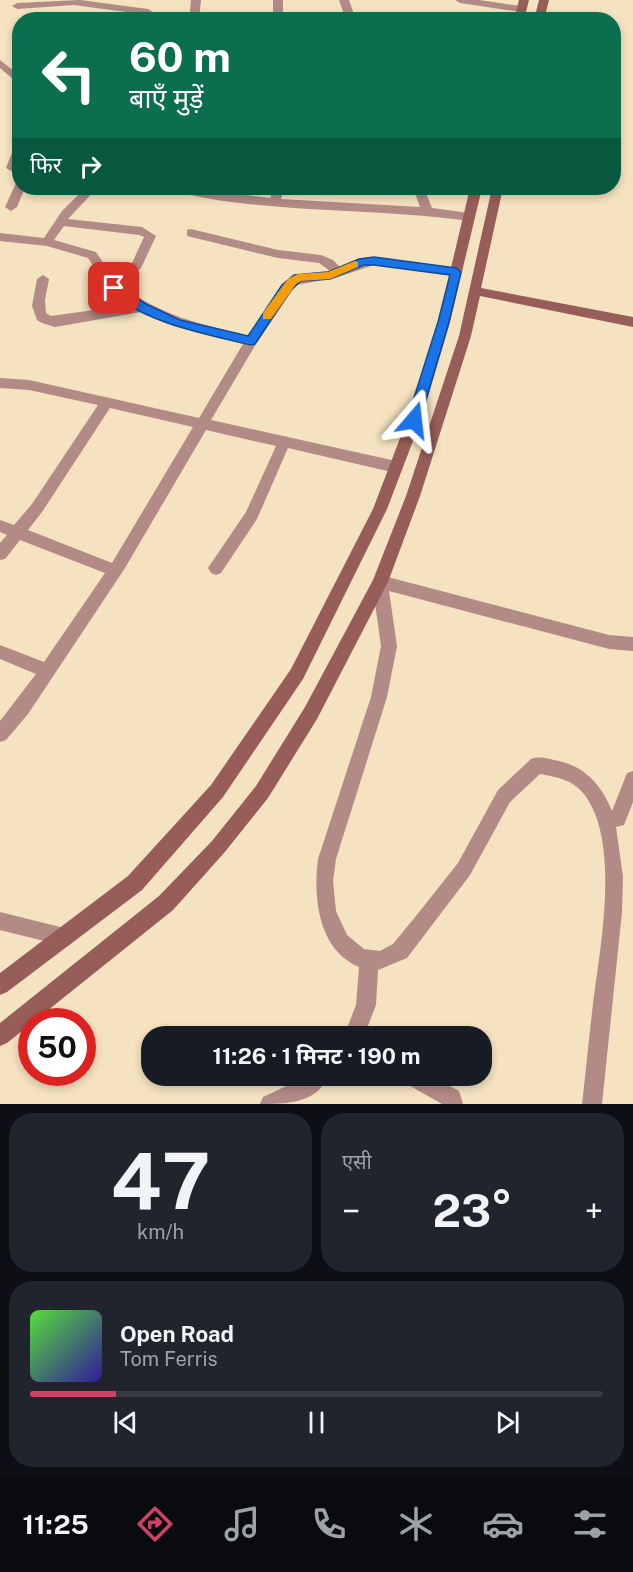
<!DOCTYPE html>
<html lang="hi">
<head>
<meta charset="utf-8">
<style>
	:root { --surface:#171b24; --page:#20242c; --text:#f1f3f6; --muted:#9ea1a6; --line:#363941; --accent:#d04168 }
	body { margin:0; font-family:"Public Sans","Noto Sans Devanagari",sans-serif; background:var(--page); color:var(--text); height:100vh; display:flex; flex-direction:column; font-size:22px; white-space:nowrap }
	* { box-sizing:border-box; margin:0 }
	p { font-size:20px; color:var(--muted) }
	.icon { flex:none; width:33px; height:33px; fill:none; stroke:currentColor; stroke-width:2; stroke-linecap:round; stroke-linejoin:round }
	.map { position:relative; height:1104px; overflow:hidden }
	.sheet { display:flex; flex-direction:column; gap:9px; padding:9px; background:#0d0f14; flex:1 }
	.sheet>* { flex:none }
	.guide { position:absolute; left:12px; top:12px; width:609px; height:183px; border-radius:24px; box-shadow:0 3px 9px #0003; background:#0b6e4f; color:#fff; overflow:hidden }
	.speed { position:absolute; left:18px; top:1008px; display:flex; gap:12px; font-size:30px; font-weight:700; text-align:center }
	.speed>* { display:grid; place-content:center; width:78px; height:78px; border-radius:50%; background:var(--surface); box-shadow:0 3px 9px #0003; line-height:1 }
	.speed .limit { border:9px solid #d22; background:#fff; color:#111 }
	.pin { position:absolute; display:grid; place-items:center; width:51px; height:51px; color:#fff; margin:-26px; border-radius:12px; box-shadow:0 3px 9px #0006 }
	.me { position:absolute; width:66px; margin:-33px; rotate:17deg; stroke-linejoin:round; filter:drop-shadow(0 0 4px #0008) }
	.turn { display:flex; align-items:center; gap:21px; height:126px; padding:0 18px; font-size:27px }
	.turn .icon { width:78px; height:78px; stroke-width:2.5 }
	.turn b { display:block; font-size:42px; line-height:51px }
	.then { display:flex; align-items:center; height:57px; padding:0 18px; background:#0003; gap:12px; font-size:22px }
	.big { font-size:45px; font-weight:700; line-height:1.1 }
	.sheet .card { flex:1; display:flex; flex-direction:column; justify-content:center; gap:9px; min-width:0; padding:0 21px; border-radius:24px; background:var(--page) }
	.sheet .dial { align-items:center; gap:0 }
	.dial b { font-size:78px; line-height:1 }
	.song { display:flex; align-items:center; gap:18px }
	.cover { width:72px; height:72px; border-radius:9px; background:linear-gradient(135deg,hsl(110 70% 55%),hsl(250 70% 35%)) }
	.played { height:6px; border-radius:3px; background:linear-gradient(90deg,var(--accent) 15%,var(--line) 15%) }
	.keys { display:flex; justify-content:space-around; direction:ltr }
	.heat { display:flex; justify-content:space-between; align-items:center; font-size:33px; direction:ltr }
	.sheet .tiles { flex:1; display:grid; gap:9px; grid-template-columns:1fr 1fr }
	.card:last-child { grid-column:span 2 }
	.trip { position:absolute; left:141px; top:1026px; width:351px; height:60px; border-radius:24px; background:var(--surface); box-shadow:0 3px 9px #0003; font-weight:700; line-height:60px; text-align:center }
	.menu { display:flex; height:96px; justify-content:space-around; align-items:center; background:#090b0e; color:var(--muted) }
	.menu .icon { width:42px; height:42px }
	.menu .current { color:var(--accent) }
	.menu b { font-size:27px; color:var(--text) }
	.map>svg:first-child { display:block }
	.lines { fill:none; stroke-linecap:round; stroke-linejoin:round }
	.street { fill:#b28a86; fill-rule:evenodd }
	.secondary { fill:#975d59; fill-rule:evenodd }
	.route { fill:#1a73e8; stroke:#114b97; stroke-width:1.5 }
	.slow { fill:#f59e0b }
</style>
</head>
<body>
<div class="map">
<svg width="633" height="1104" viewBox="0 0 633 1104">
	<rect width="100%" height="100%" fill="#f4e2c0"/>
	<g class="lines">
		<path class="street" d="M80 0 148 9 153 12 148 15 74 5 17 9 12 6 17 3Z
			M191 0H201L199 20H189Z
			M273 0H283V20H273Z
			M339 0H349L356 20H346Z
			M455 0H479L521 6 526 9 521 12 460 3Z
			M0 60 20 76V85L0 68Z
			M20 142V176L6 168 15 145Z
			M16 183H20V188H25L17 207 11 211 5 207Z
			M85 188H97L68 219 142 227 156 236 141 268 122 287C166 317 197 323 248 336L288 279 301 274 330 271 319 263 278 258 187 236V230L191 229 278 250 321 255 333 260 340 267 374 257 456 268 462 272 456 276 374 265 335 278 296 285 256 344 211 420 396 461 401 463 403 467 401 471 396 473 288 448 257 519 221 573 216 575 211 573 208 568 246 512 276 446 206 430 125 568 28 714 6 740 0 742V721L36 674 0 659V645L44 662 105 573 20 540 5 559 0 560V543L7 535 0 532V520L14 525 32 504 98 405 29 390 0 388V378L29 380 199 418 243 344 173 326 141 312 55 327 42 323 37 320 32 306 37 279 43 275 49 279 45 300 46 313 51 316 130 305 110 291 88 258 47 246 0 241V233L44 238 62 211ZM64 226 139 235 144 237 132 263 115 280 96 252 54 240ZM110 408 193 427 112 563 28 530 42 512Z
			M174 188H191L270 198 274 188H284L281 199 420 207 413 188H424L432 208 469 213 475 217 469 221C406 212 344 212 281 207 246 204 209 201 176 191Z
			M380 575 609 635 633 637V651L609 649 389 591 397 646 387 697 336 859 333 881 336 911 347 935 364 949 380 951 393 944 420 911 458 863 498 790 531 759C539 756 546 758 554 760 584 765 601 784 612 811L627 773 633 771V802L624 825 616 827 623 877 622 912 602 1104H582C586 1071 589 1037 593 1004 600 948 621 842 584 794 573 780 557 777 540 774L510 802 470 875 407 958 378 970 376 1005 364 1036H344L356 1005 359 967C318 950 313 897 318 859L371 697 381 646 372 582 375 577Z
			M0 912 64 928 71 930 73 937 71 944 64 946 0 930Z
			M302 1076H328C317 1104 285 1104 260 1104L263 1097 295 1082Z
			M402 1076H431L459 1091 463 1104H442L405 1083Z"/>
		<path class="secondary" d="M519 0H529L524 20H514Z
			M539 0H549L544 20H534Z
			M470 188H482L450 322 421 420 387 509 303 679 223 797 142 890 7 992 0 995V973L128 876 211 785 291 669 373 509 407 420 438 322Z
			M492 188H503L481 288 633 317V327L480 296 471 336 420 496 388 582 317 719 268 798 224 853 173 910 7 1043 0 1046V1023L159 896 212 841 256 786 305 707 373 580 406 496 459 336Z"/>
	</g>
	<path class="route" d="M374 257 456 268 461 272 449 322 420 420 414 425 407 420 438 322 450 275 374 265H364L330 279 301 281 290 291 255 344 251 345C210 335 135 321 108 288L114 284 118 285 146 304 180 320 248 336 282 285 294 275 328 272 359 259Z"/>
	<path class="slow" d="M355 261 358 262V267L330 279 301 281 296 284 271 319H263V313L288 279 298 274 328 272Z"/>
</svg>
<div class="speed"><div class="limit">50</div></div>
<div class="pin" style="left:114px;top:288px;background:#d93025"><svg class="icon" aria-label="arrive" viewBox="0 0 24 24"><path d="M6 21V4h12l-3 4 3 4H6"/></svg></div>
<svg class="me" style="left:414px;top:420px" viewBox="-20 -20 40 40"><path d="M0-17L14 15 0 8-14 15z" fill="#1a73e8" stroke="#fff" stroke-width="4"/></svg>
<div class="trip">11:26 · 1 मिनट · 190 m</div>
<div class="guide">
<div class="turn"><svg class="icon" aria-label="left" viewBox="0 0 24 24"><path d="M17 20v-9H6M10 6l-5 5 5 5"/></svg><div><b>60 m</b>बाएँ मुड़ें</div></div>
<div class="then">फिर<svg class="icon" aria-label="right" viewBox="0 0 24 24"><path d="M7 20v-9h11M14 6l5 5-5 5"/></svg></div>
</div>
</div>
<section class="sheet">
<div class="tiles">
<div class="card dial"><b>47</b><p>km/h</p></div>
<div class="card"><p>एसी</p>
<div class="heat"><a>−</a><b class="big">23°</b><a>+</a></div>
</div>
<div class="card">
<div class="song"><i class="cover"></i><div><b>Open Road</b><p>Tom Ferris</p></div></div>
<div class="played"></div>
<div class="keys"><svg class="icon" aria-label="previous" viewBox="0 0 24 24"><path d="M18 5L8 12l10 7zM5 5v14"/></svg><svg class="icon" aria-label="pause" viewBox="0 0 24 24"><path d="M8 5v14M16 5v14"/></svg><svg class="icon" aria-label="next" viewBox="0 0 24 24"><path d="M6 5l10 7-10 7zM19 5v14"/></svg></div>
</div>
</div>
</section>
<nav class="menu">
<b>11:25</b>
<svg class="icon current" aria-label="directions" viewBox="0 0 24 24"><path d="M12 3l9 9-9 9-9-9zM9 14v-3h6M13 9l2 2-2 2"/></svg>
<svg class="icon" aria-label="music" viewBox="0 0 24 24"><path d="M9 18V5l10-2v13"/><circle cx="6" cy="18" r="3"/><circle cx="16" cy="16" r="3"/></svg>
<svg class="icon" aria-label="phone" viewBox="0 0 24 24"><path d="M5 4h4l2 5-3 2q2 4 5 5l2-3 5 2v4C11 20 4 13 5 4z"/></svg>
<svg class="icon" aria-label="climate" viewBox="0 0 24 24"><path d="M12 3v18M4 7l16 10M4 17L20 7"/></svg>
<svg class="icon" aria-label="car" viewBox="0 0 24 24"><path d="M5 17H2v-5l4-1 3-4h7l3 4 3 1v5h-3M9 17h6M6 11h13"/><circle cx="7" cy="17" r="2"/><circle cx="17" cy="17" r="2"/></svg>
<svg class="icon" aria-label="filters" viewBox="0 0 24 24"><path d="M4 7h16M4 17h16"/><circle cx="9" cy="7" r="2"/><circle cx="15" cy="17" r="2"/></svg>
</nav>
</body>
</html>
